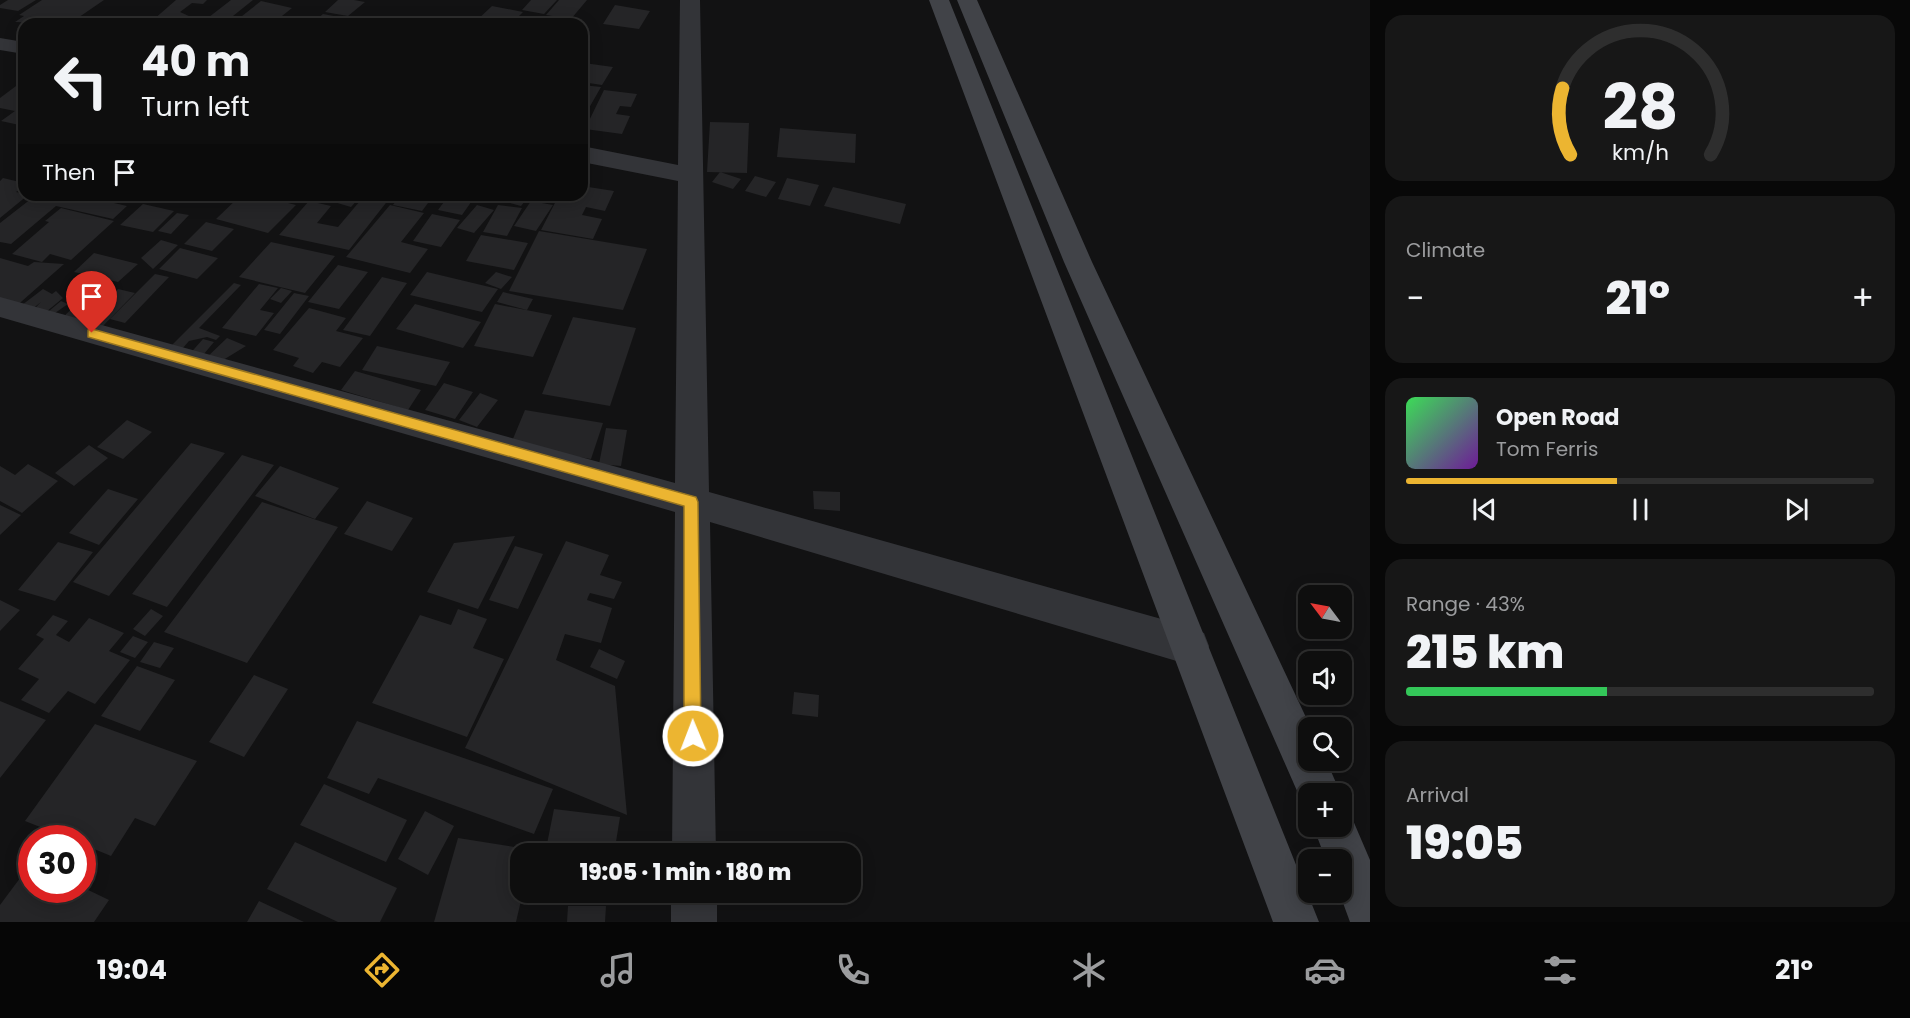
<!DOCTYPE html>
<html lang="en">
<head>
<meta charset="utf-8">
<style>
	:root { --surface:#0e0e0e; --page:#171717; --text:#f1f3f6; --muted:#9b9c9e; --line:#2e2e2e; --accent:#ecb531 }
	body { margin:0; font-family:Poppins,sans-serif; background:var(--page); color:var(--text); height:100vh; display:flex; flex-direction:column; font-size:22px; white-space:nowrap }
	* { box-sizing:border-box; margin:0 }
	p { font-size:20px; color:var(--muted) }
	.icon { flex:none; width:33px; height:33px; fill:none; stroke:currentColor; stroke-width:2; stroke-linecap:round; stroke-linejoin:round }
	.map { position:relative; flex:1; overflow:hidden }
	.details { display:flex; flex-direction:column; gap:15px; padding:15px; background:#080808; width:540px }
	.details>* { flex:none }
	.top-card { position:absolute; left:18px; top:18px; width:570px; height:183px; border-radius:18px; box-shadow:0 3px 15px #0003,0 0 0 2px var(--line); background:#0e0e0e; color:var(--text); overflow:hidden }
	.needle { width:39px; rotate:302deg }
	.controls { position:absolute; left:1298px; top:585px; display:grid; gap:12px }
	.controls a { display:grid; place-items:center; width:54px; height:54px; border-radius:12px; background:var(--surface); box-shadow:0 3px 15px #0003,0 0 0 2px var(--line); font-size:30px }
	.speed { position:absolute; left:18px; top:825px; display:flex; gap:12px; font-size:30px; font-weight:700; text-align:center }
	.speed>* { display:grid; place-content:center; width:78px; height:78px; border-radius:50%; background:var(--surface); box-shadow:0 3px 15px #0003,0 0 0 2px var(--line); line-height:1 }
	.speed .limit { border:9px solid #d22; background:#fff; color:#111 }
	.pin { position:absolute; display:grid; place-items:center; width:51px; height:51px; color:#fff; margin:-62px -26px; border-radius:50% 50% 50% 0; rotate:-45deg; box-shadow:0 0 6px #0007 }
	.pin .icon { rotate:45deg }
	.me { position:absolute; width:66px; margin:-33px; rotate:359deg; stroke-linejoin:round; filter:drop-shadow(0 0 4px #0008) }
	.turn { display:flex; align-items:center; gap:21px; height:126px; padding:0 24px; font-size:27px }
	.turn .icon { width:78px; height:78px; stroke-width:2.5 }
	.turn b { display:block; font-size:42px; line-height:51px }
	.then { display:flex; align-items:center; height:57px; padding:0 24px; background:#0003; gap:12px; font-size:22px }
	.big { font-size:45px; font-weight:800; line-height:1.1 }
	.details .card { flex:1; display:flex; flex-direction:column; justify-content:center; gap:9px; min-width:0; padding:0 21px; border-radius:18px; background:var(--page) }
	.details .dial { align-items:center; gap:0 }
	.dial svg { height:156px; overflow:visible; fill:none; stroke:var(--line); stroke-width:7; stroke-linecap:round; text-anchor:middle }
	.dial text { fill:var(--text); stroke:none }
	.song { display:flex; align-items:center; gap:18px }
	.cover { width:72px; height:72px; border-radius:9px; background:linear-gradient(135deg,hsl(130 70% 55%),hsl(280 70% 35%)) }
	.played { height:6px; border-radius:3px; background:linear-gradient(90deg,var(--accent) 45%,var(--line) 45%) }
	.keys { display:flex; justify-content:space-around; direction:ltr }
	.heat { display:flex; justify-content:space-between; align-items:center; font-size:33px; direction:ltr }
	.charge { height:9px; border-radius:4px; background:linear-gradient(90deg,#34c759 43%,var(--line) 0) }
	.trip { position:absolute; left:510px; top:843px; width:351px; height:60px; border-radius:18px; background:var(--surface); box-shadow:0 3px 15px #0003,0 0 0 2px var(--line); font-weight:800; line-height:60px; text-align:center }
	.tabs { display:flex; height:96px; justify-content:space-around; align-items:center; background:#060606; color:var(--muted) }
	.tabs .icon { width:42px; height:42px }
	.tabs .on { color:var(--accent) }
	.tabs b { font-size:27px; color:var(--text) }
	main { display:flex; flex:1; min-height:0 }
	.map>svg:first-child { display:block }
	.building { fill:#252527 }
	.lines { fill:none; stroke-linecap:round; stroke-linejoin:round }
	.street { fill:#333438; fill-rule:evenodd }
	.secondary { fill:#414348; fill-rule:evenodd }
	.route { fill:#ecb531; stroke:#997620; stroke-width:1.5 }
</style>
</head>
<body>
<main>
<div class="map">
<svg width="1370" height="922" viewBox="0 0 1370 922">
	<rect width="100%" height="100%" fill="#121213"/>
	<path class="building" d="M8 0H36L18 11 0 8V5Z
		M42 0H104L69 24 15 22 24 16 19 15Z
		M176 0H207L203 4 192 3 180 12 191 17 183 24 153 20Z
		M231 0H253L223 24H200Z
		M338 0H354L365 2 348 16 325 12Z
		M531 0H557L544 14 522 10Z
		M559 0H587L571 19 546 15Z
		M261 1 292 8 272 24H232Z
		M615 5 650 11 639 29 603 24Z
		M492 6 523 12 511 24H447L454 18 475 22Z
		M323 14 344 18 337 24H311Z
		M584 63 613 67 602 85 582 82Z
		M20 83 24 84V126L1 121 15 111 0 108V98Z
		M582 85 601 87 589 108 582 107Z
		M604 90 637 94 631 107 620 106 616 114 630 116 622 134 585 129Z
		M710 122 749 123 747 173 707 172Z
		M780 128 856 134 855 163 777 157Z
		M720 172 741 179 733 189 712 182Z
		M755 176 776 182 766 197 745 191Z
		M3 178 24 183V186L16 192 28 195 0 218V181Z
		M787 178 819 185 810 206 778 199Z
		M582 186 614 191 605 211 586 207 582 215 602 219 593 239 541 230 559 195H582Z
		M833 187 906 204 900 224 824 206Z
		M36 195H79L127 206 113 219 56 206 11 244 0 242V223Z
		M241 195H256L296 205 268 233 216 219Z
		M310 195H362L351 207Z
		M365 195 389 199 349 250 279 235 309 201 331 206 317 223 338 227Z
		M400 195H434L422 211 393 205Z
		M449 195H476L462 215 438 210Z
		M512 195H530L521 206 506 202Z
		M531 201 553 205 536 231 514 226Z
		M143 204 174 211 153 232 120 225Z
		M390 205 424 213 401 242 428 249 410 273 346 257Z
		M477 205 494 210 474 233 457 228Z
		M498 205 522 208 507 236 483 232Z
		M61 208 114 221 71 260 50 254 42 262 12 254 49 222 45 221Z
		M177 213 189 215 171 234 158 231Z
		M432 214 460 220 441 247 413 241Z
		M206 222 234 229 212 251 184 244Z
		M539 231 647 249 623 310 509 291Z
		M481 235 528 243 514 270 466 261Z
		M161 240 178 245 153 269 141 258Z
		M271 242 335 256 305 293 239 277Z
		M180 248 218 258 197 279 159 269Z
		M94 253 138 264 118 282 74 272Z
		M0 258 28 266 34 262 64 264 13 309 0 305Z
		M338 265 368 272 339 309 308 302Z
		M427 272 498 289 482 312 410 295Z
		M496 272 512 277 501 289 485 283Z
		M155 274 169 277 125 323 110 319Z
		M382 277 407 283 370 336 343 330Z
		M234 283 241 285 199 328 220 336 216 340 207 337 189 341 182 349 172 345Z
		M259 284 278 288 260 310 274 313 256 336 222 328Z
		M281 288 292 291 281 303 270 299Z
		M43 289 52 294 56 291 63 298 46 312 36 307 41 302 31 310 22 305Z
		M118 289 135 293 100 329 61 319 83 298 104 304Z
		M503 292 533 299 527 310 497 302Z
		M294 293 309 296 280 334 264 330Z
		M61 301 68 304 55 313 49 311Z
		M415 304 481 322 463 348 396 329Z
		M495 304 552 315 533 357 474 346Z
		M309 308 346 318 336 331 363 338 340 367 322 362 313 373 293 366 299 358 273 350Z
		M573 317 636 328 610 406 542 394Z
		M227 338 246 346 215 365 204 360Z
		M203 339 214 342 198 361 187 357Z
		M377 346 450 362 436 386 362 370Z
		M355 371 421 390 408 410 341 390Z
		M444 383 473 392 455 419 425 410Z
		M480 393 498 400 477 427 459 420Z
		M525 410 603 423 591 459 510 446Z
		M127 420 152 432 123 459 97 447Z
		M606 428 627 430 621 466 599 464Z
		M191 443 225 453 109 596 73 582Z
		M89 445 108 458 74 486 55 473Z
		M242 455 274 465 167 607 132 594Z
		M28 464 58 481 22 513 0 501V466L15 475Z
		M280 466 339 488 315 519 255 496Z
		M108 489 138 499 99 545 69 533Z
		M813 491 840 492V511L814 509Z
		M367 501 413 518 392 551 344 534Z
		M262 502 338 527 247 663 164 632Z
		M0 505 21 515 0 535Z
		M515 536 478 609 427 592 454 543Z
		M566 541 609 555 600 575 622 582 614 599 590 593 588 597 587 600 612 608 601 643 565 634 556 660 615 686 627 815 465 748Z
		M58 542 93 552 55 601 18 590Z
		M515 546 543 554 518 609 489 600Z
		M0 600 20 610 0 631Z
		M151 609 163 616 145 636 133 629Z
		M458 609 487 619 473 648 504 659 467 737 372 703 420 615 451 625Z
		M53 615 68 621 56 635 69 642 89 618 124 633 109 651 130 660 95 704 68 691 49 713 21 700 39 679 18 669 44 639 36 635Z
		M133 636 148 642 135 658 120 652Z
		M154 642 174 648 160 668 140 662Z
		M599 649 625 661 617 679 590 667Z
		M137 666 175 680 140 731 101 716Z
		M254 675 288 689 244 757 209 742Z
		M794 692 819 695 818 717 792 714Z
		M0 701 46 720 0 778Z
		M357 721 553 789 534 834 378 778 369 794 327 778Z
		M95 724 197 761 155 826 135 818 111 856 82 844V838H68L25 821Z
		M324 784 407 820 386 862 300 825Z
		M554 809 620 817 614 854H545Z
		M425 811 454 826 428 875 398 859Z
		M458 838 533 850 532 854H520V892H523L516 922H434Z
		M295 842 397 888 380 922H338L267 889Z
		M32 862V890H82V887L109 900 94 922H0V905Z
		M259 901 304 922H247Z
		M568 906H606L605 922H567Z"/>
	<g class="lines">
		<path class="street" d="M680 0H700L709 492 1190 627 1204 633 1209 646 1204 659 1190 665 710 522 716 854H672L675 512 0 317V297L675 483 678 181 582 162V146L678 165Z
			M0 38 24 42V54L0 50Z
			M671 892H717V922H671Z"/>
		<path class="secondary" d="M929 0H949L1319 922H1273Z
			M957 0H977L1092 262 1311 728H1308V760H1326L1341 794V795L1308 794V810L1305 809 1064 262Z
			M1341 807 1349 811 1370 860V922H1350L1339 892H1341V860H1326L1313 826H1341Z"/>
	</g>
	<path class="route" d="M92 329 696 497 698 502 701 736 699 742 693 745 687 742 684 736V506L88 337V330Z"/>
</svg>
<div class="controls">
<a><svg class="needle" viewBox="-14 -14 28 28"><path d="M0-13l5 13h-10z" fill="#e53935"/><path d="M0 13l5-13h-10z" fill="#9b9c9e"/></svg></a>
<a><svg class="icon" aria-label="sound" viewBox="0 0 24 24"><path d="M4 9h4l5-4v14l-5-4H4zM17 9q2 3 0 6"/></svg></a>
<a><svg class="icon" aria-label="search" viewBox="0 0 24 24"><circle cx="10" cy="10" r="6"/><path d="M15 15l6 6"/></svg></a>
<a>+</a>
<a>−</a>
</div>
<div class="speed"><div class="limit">30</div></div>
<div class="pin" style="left:92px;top:333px;background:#d93025"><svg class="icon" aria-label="arrive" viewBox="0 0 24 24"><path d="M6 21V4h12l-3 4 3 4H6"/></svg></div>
<svg class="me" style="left:693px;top:736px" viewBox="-20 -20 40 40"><circle r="17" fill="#ecb531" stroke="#fff" stroke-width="3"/><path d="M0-11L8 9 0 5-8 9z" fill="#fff"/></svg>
<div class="trip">19:05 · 1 min · 180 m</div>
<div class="top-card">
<div class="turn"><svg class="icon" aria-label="left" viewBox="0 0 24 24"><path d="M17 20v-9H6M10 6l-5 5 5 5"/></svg><div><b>40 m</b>Turn left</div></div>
<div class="then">Then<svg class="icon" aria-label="arrive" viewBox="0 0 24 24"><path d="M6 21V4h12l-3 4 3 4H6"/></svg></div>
</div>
</div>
<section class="details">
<div class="card dial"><svg viewBox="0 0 100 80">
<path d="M14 69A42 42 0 1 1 86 69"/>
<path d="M14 69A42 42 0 0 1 10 35" stroke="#ecb531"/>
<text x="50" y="56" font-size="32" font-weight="700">28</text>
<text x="50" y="72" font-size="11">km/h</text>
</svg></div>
<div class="card"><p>Climate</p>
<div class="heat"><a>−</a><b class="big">21°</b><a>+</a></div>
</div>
<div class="card">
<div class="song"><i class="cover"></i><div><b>Open Road</b><p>Tom Ferris</p></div></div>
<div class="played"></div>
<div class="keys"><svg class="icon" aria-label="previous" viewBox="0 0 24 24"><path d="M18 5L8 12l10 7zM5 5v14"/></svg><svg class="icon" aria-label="pause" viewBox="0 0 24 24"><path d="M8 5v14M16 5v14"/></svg><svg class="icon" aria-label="next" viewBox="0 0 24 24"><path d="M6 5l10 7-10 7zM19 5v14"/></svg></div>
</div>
<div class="card"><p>Range · 43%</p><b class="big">215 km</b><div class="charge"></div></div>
<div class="card"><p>Arrival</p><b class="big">19:05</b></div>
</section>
</main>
<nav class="tabs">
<b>19:04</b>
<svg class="icon on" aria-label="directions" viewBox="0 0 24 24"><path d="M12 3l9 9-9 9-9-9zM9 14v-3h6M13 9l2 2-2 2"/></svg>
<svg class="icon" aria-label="music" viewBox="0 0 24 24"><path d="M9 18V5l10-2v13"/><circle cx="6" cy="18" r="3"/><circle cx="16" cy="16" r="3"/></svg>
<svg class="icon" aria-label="phone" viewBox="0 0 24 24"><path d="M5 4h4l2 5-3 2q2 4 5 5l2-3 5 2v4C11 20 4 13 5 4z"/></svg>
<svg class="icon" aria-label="climate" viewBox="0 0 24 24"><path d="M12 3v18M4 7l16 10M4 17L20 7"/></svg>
<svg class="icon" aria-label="car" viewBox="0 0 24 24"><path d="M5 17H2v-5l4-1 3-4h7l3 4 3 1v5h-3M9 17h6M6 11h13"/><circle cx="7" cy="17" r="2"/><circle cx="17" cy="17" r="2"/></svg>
<svg class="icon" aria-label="filters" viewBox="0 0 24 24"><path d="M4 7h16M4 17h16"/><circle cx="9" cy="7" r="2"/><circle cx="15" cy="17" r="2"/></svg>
<b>21°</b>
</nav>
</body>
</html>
